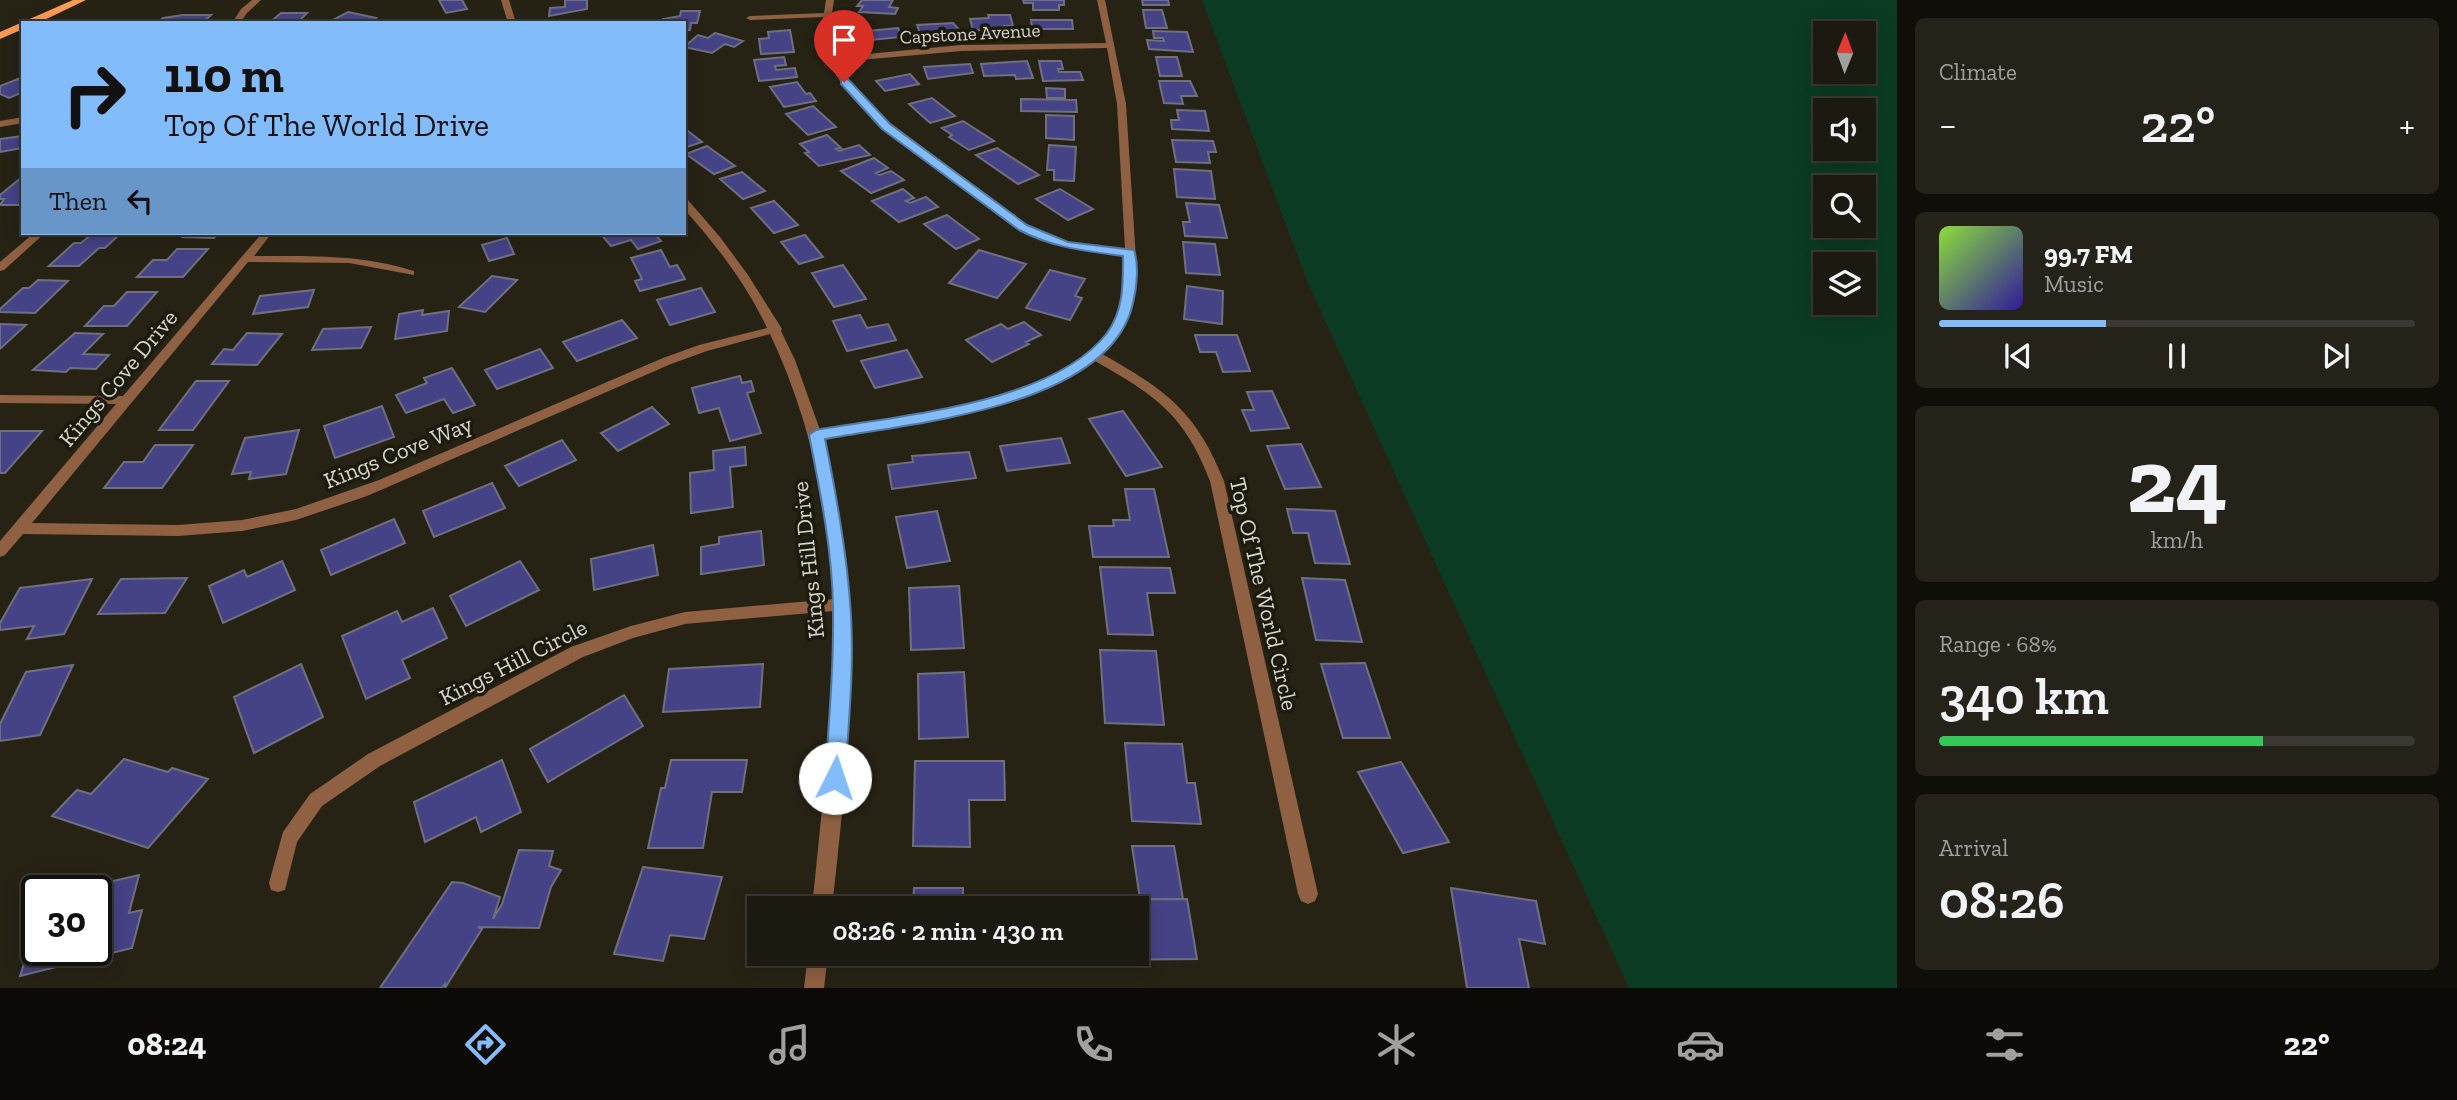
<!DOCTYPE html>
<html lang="en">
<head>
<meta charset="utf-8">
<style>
	:root { --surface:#1c1a10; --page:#252319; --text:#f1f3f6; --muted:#a0a19f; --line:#3a3830; --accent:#82bcfa }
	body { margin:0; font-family:"Zilla Slab",serif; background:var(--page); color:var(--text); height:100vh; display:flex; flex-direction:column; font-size:26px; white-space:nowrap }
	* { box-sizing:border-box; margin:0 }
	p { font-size:23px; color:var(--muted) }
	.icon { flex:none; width:38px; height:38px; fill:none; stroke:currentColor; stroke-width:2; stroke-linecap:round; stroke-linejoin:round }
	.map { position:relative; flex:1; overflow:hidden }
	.drawer { display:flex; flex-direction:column; gap:18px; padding:18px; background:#0f0e09; width:560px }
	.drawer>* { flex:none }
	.guide { position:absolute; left:21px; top:21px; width:665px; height:214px; border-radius:0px; box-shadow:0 4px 18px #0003,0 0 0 2px var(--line); background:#82bcfa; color:#111; overflow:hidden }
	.needle { width:46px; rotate:1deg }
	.fabs { position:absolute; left:1813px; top:21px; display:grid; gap:14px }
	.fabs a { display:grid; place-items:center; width:63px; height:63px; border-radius:0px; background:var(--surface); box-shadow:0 4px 18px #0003,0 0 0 2px var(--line); font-size:35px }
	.speed { position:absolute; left:21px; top:875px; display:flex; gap:14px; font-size:35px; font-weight:700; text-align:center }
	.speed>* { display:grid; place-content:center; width:91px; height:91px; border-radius:50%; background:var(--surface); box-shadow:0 4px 18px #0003,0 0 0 2px var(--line); line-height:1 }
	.speed .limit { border:4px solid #111; border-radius:10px; background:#fff; color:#111 }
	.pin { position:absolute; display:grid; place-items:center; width:60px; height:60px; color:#fff; margin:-72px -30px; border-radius:50% 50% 50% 0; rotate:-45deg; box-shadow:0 0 7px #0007 }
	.pin .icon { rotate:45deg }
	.me { position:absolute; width:77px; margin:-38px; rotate:4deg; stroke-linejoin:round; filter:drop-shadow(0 0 5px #0008) }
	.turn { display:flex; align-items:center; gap:24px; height:147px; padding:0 28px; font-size:32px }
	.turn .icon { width:91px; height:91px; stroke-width:2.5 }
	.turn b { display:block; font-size:49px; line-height:60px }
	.then { display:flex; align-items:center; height:66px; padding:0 28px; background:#0003; gap:14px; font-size:26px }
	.big { font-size:52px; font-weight:600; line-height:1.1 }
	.drawer .tile { flex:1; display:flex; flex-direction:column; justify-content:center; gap:10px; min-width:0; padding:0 24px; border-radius:10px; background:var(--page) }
	.drawer .dial { align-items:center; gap:0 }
	.dial b { font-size:91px; line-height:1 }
	.song { display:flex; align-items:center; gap:21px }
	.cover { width:84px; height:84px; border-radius:10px; background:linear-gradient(135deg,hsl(90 70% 55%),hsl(250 70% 35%)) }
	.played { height:7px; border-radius:4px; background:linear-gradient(90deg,var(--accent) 35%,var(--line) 35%) }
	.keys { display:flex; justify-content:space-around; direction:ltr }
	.heat { display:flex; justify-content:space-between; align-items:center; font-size:38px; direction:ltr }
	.charge { height:10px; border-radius:5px; background:linear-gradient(90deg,#34c759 68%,var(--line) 0) }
	.trip { position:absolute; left:747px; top:896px; width:402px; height:70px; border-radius:0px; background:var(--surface); box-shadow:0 4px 18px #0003,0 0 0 2px var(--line); font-weight:600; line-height:70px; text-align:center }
	.tabs { display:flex; height:112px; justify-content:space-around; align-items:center; background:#0b0a06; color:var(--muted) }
	.tabs .icon { width:49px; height:49px }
	.tabs .current { color:var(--accent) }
	.tabs b { font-size:32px; color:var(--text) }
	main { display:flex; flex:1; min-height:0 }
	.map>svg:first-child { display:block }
	.green { fill:#0b3b23; fill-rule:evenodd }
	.building { fill:#464286; stroke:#6e6f7f; stroke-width:2 }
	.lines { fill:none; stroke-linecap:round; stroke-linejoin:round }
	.street { fill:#8f6041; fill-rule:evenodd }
	.primary { fill:#fd9b55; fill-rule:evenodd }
	.route { fill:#82bcfa; stroke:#547aa2; stroke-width:2 }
	.labels { text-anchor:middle; stroke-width:7; stroke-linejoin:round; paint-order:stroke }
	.far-street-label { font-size:19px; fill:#d7d6cd; stroke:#1d1a0c }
	.street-label { font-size:23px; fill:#d7d6cd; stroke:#1d1a0c }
</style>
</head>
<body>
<main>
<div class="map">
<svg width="1897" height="988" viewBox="0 0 1897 988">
	<rect width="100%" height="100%" fill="#262315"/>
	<path class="green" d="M1202 0H1897V988H1629L1307 281ZM1825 33H1864V72H1825ZM1825 110H1864V149H1825ZM1825 187H1864V226H1825ZM1825 264H1864V303H1825Z"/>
	<path class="building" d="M439 0H462L467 9 446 13Z
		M565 0H587V9L549 16 550 8 565 7Z
		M862 0H893L889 7 898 8 895 14 859 12 863 6H857Z
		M1023 0H1064V5H1059V10H1033V3H1024Z
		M1142 0H1168L1169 5H1143Z
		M1143 10H1162L1167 28H1146Z
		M681 11H700L697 23H691L690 30H684V23H662L663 19 680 16Z
		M348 12 376 18 367 23 331 21Z
		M281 13H307L297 23H269Z
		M183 15H211L202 23H157L163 18Z
		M988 15H1010L1013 26H1004L1005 30H973L970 19 989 18Z
		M1031 20H1072L1073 29H1032Z
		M953 23 961 32 921 35 917 25Z
		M898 28 902 37 860 41 856 32Z
		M790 30 794 52 761 54 759 39 769 38 768 32Z
		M1153 31 1187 32 1193 52 1149 49 1147 40 1164 41 1163 38H1154Z
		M715 33 743 41 734 47 725 44 712 53 684 47 698 35 708 38Z
		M784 57 786 65 775 66 776 70 795 68 797 77 759 81 754 60Z
		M1156 57H1177L1182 76H1160Z
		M1027 61 1033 78 1016 79 1015 75 984 76 981 64Z
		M1039 61H1061L1063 69H1058L1059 72H1080L1083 80 1043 81Z
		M970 64 973 73 928 79 924 67Z
		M910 74 919 84 885 91 876 81Z
		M23 77V92L9 98 0 94V86Z
		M1159 81H1190L1197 96H1181L1183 104 1164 103Z
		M797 82 806 94 810 93 816 101 784 107 770 87Z
		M1046 88 1065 89V98H1047Z
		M932 98 955 116 930 123 909 104Z
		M1021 99 1076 100 1077 112 1021 111Z
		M813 106 836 127 808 135 786 114Z
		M1177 110 1205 111 1209 131 1172 129 1171 120H1179Z
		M1046 115 1074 116V140L1046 138Z
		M963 121 994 141 969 150 949 137 952 135 942 128Z
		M684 128 702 142 684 148Z
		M827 135 841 148 836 149 839 151 859 145 870 155 819 166 805 153 809 152 800 144Z
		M23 136V148L0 152V139Z
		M1172 140 1213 141 1216 152H1208L1210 163 1176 162Z
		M1049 145 1076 147 1074 181 1054 180V170H1047Z
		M707 146 735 166 714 174 686 154Z
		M997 148 1039 175 1018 184 976 155Z
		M874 158 888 168 876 173 880 175 891 171 904 180 871 193 841 171Z
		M1174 169 1211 171 1215 199 1177 197Z
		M742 172 765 191 743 199 720 179Z
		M23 176V205H0L4 199H0V195Z
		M903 189 914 198 906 201 910 203 926 197 938 207 899 222 872 201Z
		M1060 189 1093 209 1068 220 1036 199Z
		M774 201 798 225 774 233 751 208Z
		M1186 203 1219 205 1227 238 1185 236 1183 222H1190Z
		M947 215 979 239 956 249 924 224Z
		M93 233H121L105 248H99L79 266H49L74 243H81Z
		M187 233H218L214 238 183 237Z
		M600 233H641L644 235 654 233 661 241 638 249 631 240 611 246Z
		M805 235 823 257 799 264 781 242Z
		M507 238 514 254 489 261 482 245Z
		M1183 242 1215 244 1220 275 1186 273Z
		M177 249H208L183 277H137L153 260H167Z
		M661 250 670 267 677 265 685 279 640 291 635 281 642 279 631 258Z
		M979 250 1026 264 997 298 949 283Z
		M843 265 866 299 834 307 812 273Z
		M1050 270 1085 279 1075 296 1082 298 1070 320 1026 308Z
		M492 276 517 280 485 312 459 307Z
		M38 280 68 281 35 313 0 312V309L23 288H29Z
		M1187 286 1223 291 1222 324 1184 319Z
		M701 288 715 312 670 325 657 300Z
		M314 290 308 307 253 314 260 296Z
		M127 292H157L127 326H85L104 306H114Z
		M423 310 422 315 449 311 447 331 395 339 399 314Z
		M860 315 867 328 888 324 896 340 847 351 833 321Z
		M622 320 637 338 577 361 563 342Z
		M1024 322 1041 335 1026 342 1029 344 992 362 966 340 1001 324 1008 329Z
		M0 324 26 325 0 349Z
		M371 327 361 348 312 350 323 329Z
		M75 333 103 334 83 354 109 355 96 369 70 368 66 372 33 370Z
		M247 333 282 334 257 365 212 364 224 349 233 350Z
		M1195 335H1237L1250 371 1223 372 1216 352H1200Z
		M540 349 553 368 497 389 485 370Z
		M907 350 922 377 875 388 861 361Z
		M452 368 475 405 453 413 444 399 406 413 396 395 427 383 424 378Z
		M740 376 742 383 751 381 754 391 747 393 761 433 730 441 719 408 699 413 692 388Z
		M196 381H229L193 430H159Z
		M1272 391 1289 428 1251 431 1242 410H1254L1247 392Z
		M382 406 394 437 335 458 324 426Z
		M652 407 669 424 618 451 601 433Z
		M1123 411 1162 467 1126 476 1089 419Z
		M299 430 286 474 249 479 251 472 232 474 245 438Z
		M0 431H42L5 473H0Z
		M1061 438 1070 463 1007 471 1000 446Z
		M562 440 576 460 519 486 505 466Z
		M1301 444 1321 487 1285 489 1267 446Z
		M155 445H193L162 488H104L124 462H143Z
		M745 447 746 465 730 467 733 507 691 513 690 473 714 470 713 451Z
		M969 452 976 478 892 489 888 465 913 462 912 456Z
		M492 483 505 508 434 537 423 511Z
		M1125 489H1154L1169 557H1093L1089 526H1114L1113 520H1130Z
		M1287 509 1335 511 1350 564 1315 563 1308 533H1293Z
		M937 511 950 561 907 568 896 517Z
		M394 519 405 543 331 575 321 550Z
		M761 531 764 565 701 574V547L719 544V537Z
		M653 545 658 575 594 590 591 559Z
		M282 561 295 590 223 623 209 586 244 570 247 577Z
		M520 561 539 590 466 626 450 596Z
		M1100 567 1170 568 1175 593H1147L1153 635 1108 634Z
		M187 578 165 613 98 614 121 579Z
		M1302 578 1345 580 1362 642 1316 640Z
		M92 579 64 634 27 639 34 626 0 630V623L20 588Z
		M959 586 964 648 911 650 909 588Z
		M433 608 447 638 402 660 410 678 366 699 342 636 397 611 402 622Z
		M1100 650 1156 651 1164 725 1105 723Z
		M1365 663 1390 738H1343L1321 664Z
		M301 664 323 717 254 753 234 697Z
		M763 664 760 707 663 712 669 669Z
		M73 665 40 735 0 741V724L26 672Z
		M964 672 968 737 919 739 918 674Z
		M624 695 643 726 548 782 530 749Z
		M1125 743 1182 744 1187 783H1195L1201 824 1132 821Z
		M124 759 168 772 172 768 208 779 148 848 52 816 77 790 91 794Z
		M502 760 521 812 481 832 476 817 425 842 414 802Z
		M671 760H747L742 792H712L703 848H648L661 788H665Z
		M915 761H1004L1005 800H969L970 847 913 846Z
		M1401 762 1449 842 1403 853 1358 772Z
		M1132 846H1174L1183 899H1140Z
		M519 850 553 851 549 866 561 870 551 887 539 928 478 927 482 929 445 988V984L442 988H380L452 882 463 883 500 897 493 919 502 904Z
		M643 867 722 877 704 939 670 935 663 961 614 954Z
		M139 875 129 913 142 910 132 948 20 976 37 924V950H96V891L78 889Z
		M914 888H963V895L1030 897V900H1047L1048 908H913Z
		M1451 888 1536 901 1545 944 1519 939 1529 988H1467Z
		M1187 899 1197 959 1092 960 1091 954H1138V908H1087L1086 900Z"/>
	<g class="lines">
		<path class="street" d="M252 0H261L247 13 240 23H232L241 9Z
			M501 0H509L516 23H508Z
			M826 0H834L830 27 836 57 961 45 1106 43 1097 0H1105L1126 104 1137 275 1131 311 1115 340 1102 354C1166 390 1196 411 1224 481L1318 894 1315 901 1308 904 1301 901 1298 894 1210 481C1185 415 1155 395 1095 361 1019 415 913 423 822 439 867 590 849 754 832 908H812L831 720 834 611 685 624 633 638 583 657 380 766 322 806 297 842 285 890 278 892 271 890 269 883 283 832 310 794 368 754 571 647 631 626 685 612 834 599C829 508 809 416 770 334L707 351 671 364 367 496 296 520 242 531 178 536 23 534 5 555 0 557V541L116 404 0 403V395L123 396 262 233H272L254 256C309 256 361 254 414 271V275L349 263 248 262 32 523 178 525 242 520 296 509 379 480 663 358 699 345 767 328C746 283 716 245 684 209V199L688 200 720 237 748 275 782 329 781 331 795 360 820 430C858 423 897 417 936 410 1026 393 1131 370 1125 256 1093 253 1061 249 1031 236 1006 225 984 203 962 187 912 151 811 89 823 17L750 20 746 18 750 16 824 13ZM1107 48 1117 104 1125 249 1065 241 1027 226 880 115C864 99 849 83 838 62L961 51Z
			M23 117V123L0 127V121Z
			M34 233H45L4 270 0 271V262Z
			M808 954H828L824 988H804Z"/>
		<path class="primary" d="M73 0H86L38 23H23V29L0 39V32Z"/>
	</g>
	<path class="route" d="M841 79H848L890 124 1027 225 1068 242 1134 250C1139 265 1137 287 1133 303 1110 408 911 423 825 439 836 493 846 547 850 602 855 660 849 720 845 778L842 785 835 788 827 785 825 778C829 721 834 664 833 606 832 549 820 491 809 435L816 430C900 415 1052 404 1107 333 1124 310 1123 282 1123 256 1086 251 1053 248 1019 230L882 129 841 84Z"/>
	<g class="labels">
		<g class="far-street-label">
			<text transform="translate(970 33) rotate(-3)" y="7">Capstone Avenue</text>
		</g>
		<g class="street-label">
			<text transform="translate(118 378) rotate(-50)" y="8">Kings Cove Drive</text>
			<text transform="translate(398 452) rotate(-22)" y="8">Kings Cove Way</text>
			<text transform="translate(808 560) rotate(-96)" y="8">Kings Hill Drive</text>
			<text transform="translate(1264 594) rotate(77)" y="8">Top Of The World Circle</text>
			<text transform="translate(513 662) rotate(-27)" y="8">Kings Hill Circle</text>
		</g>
	</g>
</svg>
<div class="fabs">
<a><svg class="needle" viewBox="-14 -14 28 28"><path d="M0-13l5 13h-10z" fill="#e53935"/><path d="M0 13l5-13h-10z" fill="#a0a19f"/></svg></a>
<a><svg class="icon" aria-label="sound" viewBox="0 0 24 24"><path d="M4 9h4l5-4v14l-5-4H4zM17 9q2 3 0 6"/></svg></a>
<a><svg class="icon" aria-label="search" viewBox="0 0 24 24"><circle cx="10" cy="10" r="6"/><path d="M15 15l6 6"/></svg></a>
<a><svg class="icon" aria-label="layers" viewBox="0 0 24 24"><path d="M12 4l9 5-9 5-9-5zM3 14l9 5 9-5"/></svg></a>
</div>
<div class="speed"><div class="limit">30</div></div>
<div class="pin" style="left:844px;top:82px;background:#d93025"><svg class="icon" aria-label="arrive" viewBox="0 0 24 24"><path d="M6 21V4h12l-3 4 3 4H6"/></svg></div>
<svg class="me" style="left:835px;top:778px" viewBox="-20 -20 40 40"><circle r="19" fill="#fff"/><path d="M0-13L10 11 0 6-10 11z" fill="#82bcfa"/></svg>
<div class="trip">08:26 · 2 min · 430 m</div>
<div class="guide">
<div class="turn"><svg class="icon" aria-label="right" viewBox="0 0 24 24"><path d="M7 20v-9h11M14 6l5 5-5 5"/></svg><div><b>110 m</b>Top Of The World Drive</div></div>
<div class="then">Then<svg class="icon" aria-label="left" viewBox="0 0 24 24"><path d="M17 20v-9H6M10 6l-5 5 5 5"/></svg></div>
</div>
</div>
<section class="drawer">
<div class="tile"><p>Climate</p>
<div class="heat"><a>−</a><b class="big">22°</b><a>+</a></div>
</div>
<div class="tile">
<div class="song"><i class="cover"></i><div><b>99.7 FM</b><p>Music</p></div></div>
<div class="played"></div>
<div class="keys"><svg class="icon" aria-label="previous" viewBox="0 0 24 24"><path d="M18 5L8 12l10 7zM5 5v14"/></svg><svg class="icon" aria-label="pause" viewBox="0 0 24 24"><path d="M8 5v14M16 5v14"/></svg><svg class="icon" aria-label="next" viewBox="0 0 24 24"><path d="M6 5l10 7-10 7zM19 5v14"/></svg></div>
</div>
<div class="tile dial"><b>24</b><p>km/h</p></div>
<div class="tile"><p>Range · 68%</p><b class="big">340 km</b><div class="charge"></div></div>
<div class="tile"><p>Arrival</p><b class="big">08:26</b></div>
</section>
</main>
<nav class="tabs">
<b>08:24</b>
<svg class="icon current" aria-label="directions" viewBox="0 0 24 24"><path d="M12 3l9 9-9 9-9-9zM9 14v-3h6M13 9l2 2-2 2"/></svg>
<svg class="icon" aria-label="music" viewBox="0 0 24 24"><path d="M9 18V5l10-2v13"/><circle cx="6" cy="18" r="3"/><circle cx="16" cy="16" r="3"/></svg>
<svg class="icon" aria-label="phone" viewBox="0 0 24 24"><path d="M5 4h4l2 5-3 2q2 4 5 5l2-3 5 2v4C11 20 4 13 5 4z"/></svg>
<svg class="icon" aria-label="climate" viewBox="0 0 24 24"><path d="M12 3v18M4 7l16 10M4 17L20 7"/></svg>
<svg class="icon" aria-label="car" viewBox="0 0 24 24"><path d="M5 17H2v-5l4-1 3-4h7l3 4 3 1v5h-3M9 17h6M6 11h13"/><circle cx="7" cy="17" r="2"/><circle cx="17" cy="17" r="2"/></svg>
<svg class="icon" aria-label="filters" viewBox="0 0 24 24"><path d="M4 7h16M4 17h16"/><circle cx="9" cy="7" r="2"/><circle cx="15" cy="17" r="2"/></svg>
<b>22°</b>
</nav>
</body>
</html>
